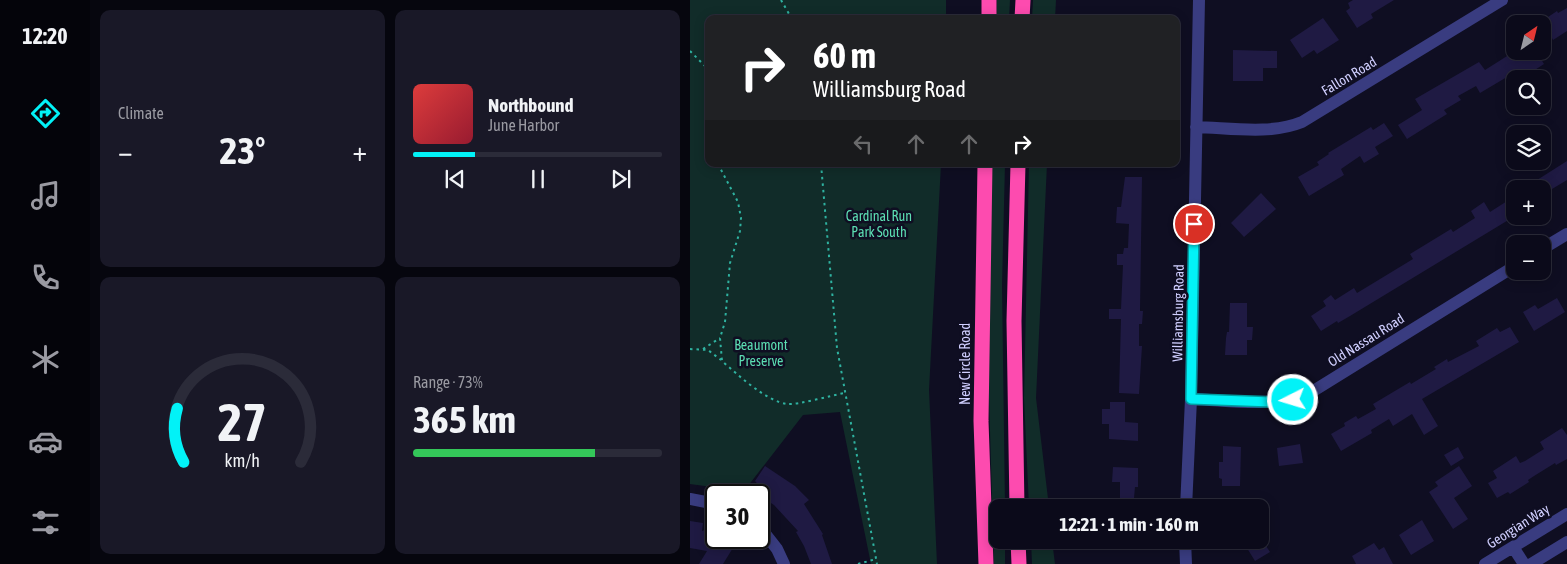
<!DOCTYPE html>
<html lang="en">
<head>
<meta charset="utf-8">
<style>
	:root { --surface:#0b0a1a; --page:#191827; --text:#f1f3f6; --muted:#9a9aa2; --line:#2b2b39; --accent:#02f2f7 }
	body { margin:0; font-family:"Asap Condensed",sans-serif; background:var(--page); color:var(--text); height:100vh; display:flex; flex-direction:column; font-size:19px; white-space:nowrap }
	* { box-sizing:border-box; margin:0 }
	p { font-size:16px; color:var(--muted) }
	.icon { flex:none; width:28px; height:28px; fill:none; stroke:currentColor; stroke-width:2; stroke-linecap:round; stroke-linejoin:round }
	.map { position:relative; flex:1; overflow:hidden }
	.drawer { display:flex; flex-direction:column; gap:10px; padding:10px; background:#06060e; width:600px }
	.drawer>* { flex:none }
	.top-card { position:absolute; left:15px; top:15px; width:475px; height:152px; border-radius:10px; box-shadow:0 2px 12px #0003,0 0 0 1px var(--line); background:#202124; color:#fff; overflow:hidden }
	.needle { width:32px; rotate:35deg }
	.buttons { position:absolute; left:816px; top:15px; display:grid; gap:10px }
	.buttons a { display:grid; place-items:center; width:45px; height:45px; border-radius:10px; background:var(--surface); box-shadow:0 2px 12px #0003,0 0 0 1px var(--line); font-size:25px }
	.speed { position:absolute; left:15px; top:484px; display:flex; gap:10px; font-size:25px; font-weight:700; text-align:center }
	.speed>* { display:grid; place-content:center; width:65px; height:65px; border-radius:50%; background:var(--surface); box-shadow:0 2px 12px #0003,0 0 0 1px var(--line); line-height:1 }
	.speed .limit { border:2px solid #111; border-radius:8px; background:#fff; color:#111 }
	.pin { position:absolute; display:grid; place-items:center; width:42px; height:42px; color:#fff; margin:-21px; border:2px solid #fff; border-radius:50%; box-shadow:0 1px 5px #0007 }
	.me { position:absolute; width:55px; margin:-28px; rotate:265deg; stroke-linejoin:round; filter:drop-shadow(0 0 4px #0008) }
	.turn { display:flex; align-items:center; gap:18px; height:105px; padding:0 25px; font-size:22px }
	.turn .icon { width:65px; height:65px; stroke-width:2.5 }
	.turn b { display:block; font-size:35px; line-height:42px }
	.lanes { display:flex; align-items:center; height:48px; padding:0 25px; background:#0003; justify-content:center; gap:25px; direction:ltr }
	.lanes .off { opacity:.35 }
	.big { font-size:38px; font-weight:700; line-height:1.1 }
	.drawer .tile { flex:1; display:flex; flex-direction:column; justify-content:center; gap:8px; min-width:0; padding:0 18px; border-radius:10px; background:var(--page) }
	.drawer .dial { align-items:center; gap:0 }
	.dial svg { height:130px; overflow:visible; fill:none; stroke:var(--line); stroke-width:7; stroke-linecap:round; text-anchor:middle }
	.dial text { fill:var(--text); stroke:none }
	.song { display:flex; align-items:center; gap:15px }
	.cover { width:60px; height:60px; border-radius:8px; background:linear-gradient(135deg,hsl(0 70% 55%),hsl(350 70% 35%)) }
	.played { height:5px; border-radius:2px; background:linear-gradient(90deg,var(--accent) 25%,var(--line) 25%) }
	.keys { display:flex; justify-content:space-around; direction:ltr }
	.heat { display:flex; justify-content:space-between; align-items:center; font-size:28px; direction:ltr }
	.charge { height:8px; border-radius:4px; background:linear-gradient(90deg,#34c759 73%,var(--line) 0) }
	.drawer .tiles { flex:1; display:grid; gap:10px; grid-template-columns:repeat(2,1fr) }
	.trip { position:absolute; left:299px; top:499px; width:280px; height:50px; border-radius:10px; background:var(--surface); box-shadow:0 2px 12px #0003,0 0 0 1px var(--line); font-weight:700; line-height:50px; text-align:center }
	main { display:flex; flex:1; min-height:0 }
	.menu { display:flex; flex-direction:column; width:90px; justify-content:space-around; align-items:center; background:#04040a; color:var(--muted) }
	.menu .icon { width:35px; height:35px }
	.menu .on { color:var(--accent) }
	.menu b { font-size:22px; color:var(--text) }
	.map>svg:first-child { display:block }
	.green { fill:#112c29 }
	.building { fill:#1f1a43 }
	.lines { fill:none; stroke-linecap:round; stroke-linejoin:round }
	.path { stroke:#2fb2a0; stroke-width:2; stroke-dasharray:2.5 4; stroke-linecap:butt }
	.minor { stroke:#393c80; stroke-width:12 }
	.highway { stroke:#fd4baf; stroke-width:15 }
	.route-casing { stroke:#019da1; stroke-width:12 }
	.route { stroke:#02f2f7; stroke-width:9 }
	.labels { text-anchor:middle; stroke-width:5; stroke-linejoin:round; paint-order:stroke }
	.street-label { font-size:14px; fill:#d0cfff; stroke:#0f0e22 }
	.park-label { font-size:14px; fill:#5cdeb3; stroke:#0f0e22 }
</style>
</head>
<body>
<main>
<nav class="menu">
<b>12:20</b>
<svg class="icon on" aria-label="directions" viewBox="0 0 24 24"><path d="M12 3l9 9-9 9-9-9zM9 14v-3h6M13 9l2 2-2 2"/></svg>
<svg class="icon" aria-label="music" viewBox="0 0 24 24"><path d="M9 18V5l10-2v13"/><circle cx="6" cy="18" r="3"/><circle cx="16" cy="16" r="3"/></svg>
<svg class="icon" aria-label="phone" viewBox="0 0 24 24"><path d="M5 4h4l2 5-3 2q2 4 5 5l2-3 5 2v4C11 20 4 13 5 4z"/></svg>
<svg class="icon" aria-label="climate" viewBox="0 0 24 24"><path d="M12 3v18M4 7l16 10M4 17L20 7"/></svg>
<svg class="icon" aria-label="car" viewBox="0 0 24 24"><path d="M5 17H2v-5l4-1 3-4h7l3 4 3 1v5h-3M9 17h6M6 11h13"/><circle cx="7" cy="17" r="2"/><circle cx="17" cy="17" r="2"/></svg>
<svg class="icon" aria-label="filters" viewBox="0 0 24 24"><path d="M4 7h16M4 17h16"/><circle cx="9" cy="7" r="2"/><circle cx="15" cy="17" r="2"/></svg>
</nav>
<section class="drawer">
<div class="tiles">
<div class="tile"><p>Climate</p>
<div class="heat"><a>−</a><b class="big">23°</b><a>+</a></div>
</div>
<div class="tile">
<div class="song"><i class="cover"></i><div><b>Northbound</b><p>June Harbor</p></div></div>
<div class="played"></div>
<div class="keys"><svg class="icon" aria-label="previous" viewBox="0 0 24 24"><path d="M18 5L8 12l10 7zM5 5v14"/></svg><svg class="icon" aria-label="pause" viewBox="0 0 24 24"><path d="M8 5v14M16 5v14"/></svg><svg class="icon" aria-label="next" viewBox="0 0 24 24"><path d="M6 5l10 7-10 7zM19 5v14"/></svg></div>
</div>
<div class="tile dial"><svg viewBox="0 0 100 80">
<path d="M14 69A42 42 0 1 1 86 69"/>
<path d="M14 69A42 42 0 0 1 10 36" stroke="#02f2f7"/>
<text x="50" y="56" font-size="32" font-weight="700">27</text>
<text x="50" y="72" font-size="11">km/h</text>
</svg></div>
<div class="tile"><p>Range · 73%</p><b class="big">365 km</b><div class="charge"></div></div>
</div>
</section>
<div class="map">
<svg width="877" height="564" viewBox="0 0 877 564">
	<rect width="100%" height="100%" fill="#0f0e22"/>
	<path class="green" d="M0 0H256V19H19V164H251L239 390 247 564H181L150 412 113 415 51 495 29 488 0 484Z
		M307 0H320L319 19H306Z
		M343 0H366L365 19H342Z
		M302 164H315L312 286 315 507 308 508V540H315V564H304L298 364Z
		M339 164H357L346 398 359 507H339L334 398Z
		M341 540H362L365 564H342Z"/>
	<path class="building" d="M663 0H704L681 14 683 18 667 28 656 11 660 8 658 3Z
		M877 8V31L863 40 861 36H857L852 29V24L849 23 867 11 868 13Z
		M633 18 649 40 627 54 624 50 612 58 600 40Z
		M543 50 587 51V68H573V81H543Z
		M825 51H846L854 64 831 79H825V83L822 85 817 77 790 93 786 86 768 96 771 100 754 110 757 114 717 139 708 125 732 110 725 99 789 62 795 70Z
		M694 123 703 136 685 147 689 154 674 163 670 156 651 169 654 175 619 196 608 177 629 165 627 162 639 154 638 153 681 127 683 130Z
		M877 161V180L852 195V189H833Z
		M435 177H452L450 311H453L452 324H449V346H452L449 394 429 393 431 319H419V309H431L433 265H427V254H433L434 248H438L439 224 426 223 427 207H431Z
		M571 193 586 209 554 237 541 223Z
		M825 196V216L660 316 648 323 647 321 631 331 621 316 636 306 633 301 641 295 645 300 664 288 667 293 723 259 720 254 761 229 763 232 785 218 781 211 794 202 800 212Z
		M867 298 875 312 844 331 833 312 845 305 848 309Z
		M540 303H557V327H563L562 340H557V355H535L536 338 537 332H539Z
		M820 327 829 342 732 399 748 426 734 435 722 414 703 426 699 419 681 430 682 433 651 451 641 434 655 426 654 423 666 416 668 419 686 409 683 404 720 382 721 384 746 369 744 367 757 359 758 362 789 346 786 341 807 328 810 332Z
		M420 402H435V422L448 423V441L419 439V424H412V409H420Z
		M872 428 877 435V459L866 465 865 463 844 476 838 480 839 482 820 494 818 492 807 498 798 483 807 478 803 471 826 456 830 463 835 461 854 449 850 442Z
		M610 444 613 463 589 466 587 448Z
		M533 446 551 447 550 486H532V479L529 478V462H533Z
		M768 447 774 458 761 466 754 455Z
		M75 466 105 486 119 500 114 504 133 534 132 535 142 564H121L114 546 106 532 108 531 84 505 70 496 74 491 65 481Z
		M769 466 782 486 764 498 778 519 763 529 739 492 748 486 745 482Z
		M423 467 448 468V487H445L444 498H430V482H422Z
		M732 520 744 541 721 555 709 535Z
		M0 521 13 523 12 531 26 526V538H49L33 564H9L17 551 0 548Z
		M552 540H572L580 552 565 561Z
		M684 543 689 550 694 547 703 564H666L662 556Z"/>
	<g class="lines">
		<path class="path" d="M91 0 102 19
			M0 51 19 70
			M28 164 48 202 51 218 50 231 40 263 35 322 30 338 32 361C48 375 76 401 97 404 109 405 142 395 155 393
			M131 164 147 348 187 564
			M0 349 18 350 31 360
			M13 349 30 338
			M168 564 186 559"/>
		<path class="minor" d="M506 127C541 128 580 135 612 122L812 0
			M852 249 877 234
			M501 399C540 400 582 408 620 393L825 266
			M0 499 26 504
			M496 508 501 399 509 0
			M69 526 87 549 94 564
			M495 540 496 564
			M823 547 834 564
			M795 564 877 514
			M841 564 877 542"/>
		<path class="highway" d="M299 19V0
			M332 19 333 0
			M295 164 291 421 296 564
			M327 508 324 321 328 164
			M328 540 329 564"/>
	</g>
	<g class="lines">
		<g class="route-casing">
			<path id="route" d="M504 224 501 399 584 402 603 400"/>
		</g>
		<use href="#route" class="route"/>
	</g>
	<g class="labels">
		<g class="street-label">
			<text transform="translate(659 76) rotate(-31)" y="5">Fallon Road</text>
			<text transform="translate(488 313) rotate(-89)" y="5">Williamsburg Road</text>
			<text transform="translate(676 340) rotate(-32)" y="5">Old Nassau Road</text>
			<text transform="translate(275 364) rotate(-90)" y="5">New Circle Road</text>
			<text transform="translate(828 526) rotate(-32)" y="5">Georgian Way</text>
		</g>
		<g class="park-label">
			<text x="189" y="221">Cardinal Run<tspan x="189" dy="16">Park South</tspan></text>
			<text x="71" y="350">Beaumont<tspan x="71" dy="16">Preserve</tspan></text>
		</g>
	</g>
</svg>
<div class="buttons">
<a><svg class="needle" viewBox="-14 -14 28 28"><path d="M0-13l5 13h-10z" fill="#e53935"/><path d="M0 13l5-13h-10z" fill="#9a9aa2"/></svg></a>
<a><svg class="icon" aria-label="search" viewBox="0 0 24 24"><circle cx="10" cy="10" r="6"/><path d="M15 15l6 6"/></svg></a>
<a><svg class="icon" aria-label="layers" viewBox="0 0 24 24"><path d="M12 4l9 5-9 5-9-5zM3 14l9 5 9-5"/></svg></a>
<a>+</a>
<a>−</a>
</div>
<div class="speed"><div class="limit">30</div></div>
<div class="pin" style="left:504px;top:224px;background:#d93025"><svg class="icon" aria-label="arrive" viewBox="0 0 24 24"><path d="M6 21V4h12l-3 4 3 4H6"/></svg></div>
<svg class="me" style="left:603px;top:400px" viewBox="-20 -20 40 40"><circle r="17" fill="#02f2f7" stroke="#fff" stroke-width="3"/><path d="M0-11L8 9 0 5-8 9z" fill="#fff"/></svg>
<div class="trip">12:21 · 1 min · 160 m</div>
<div class="top-card">
<div class="turn"><svg class="icon" aria-label="right" viewBox="0 0 24 24"><path d="M7 20v-9h11M14 6l5 5-5 5"/></svg><div><b>60 m</b>Williamsburg Road</div></div>
<div class="lanes"><svg class="icon off" aria-label="left" viewBox="0 0 24 24"><path d="M17 20v-9H6M10 6l-5 5 5 5"/></svg><svg class="icon off" aria-label="ahead" viewBox="0 0 24 24"><path d="M12 20V5M6 11l6-6 6 6"/></svg><svg class="icon off" aria-label="ahead" viewBox="0 0 24 24"><path d="M12 20V5M6 11l6-6 6 6"/></svg><svg class="icon" aria-label="right" viewBox="0 0 24 24"><path d="M7 20v-9h11M14 6l5 5-5 5"/></svg></div>
</div>
</div>
</main>
</body>
</html>
